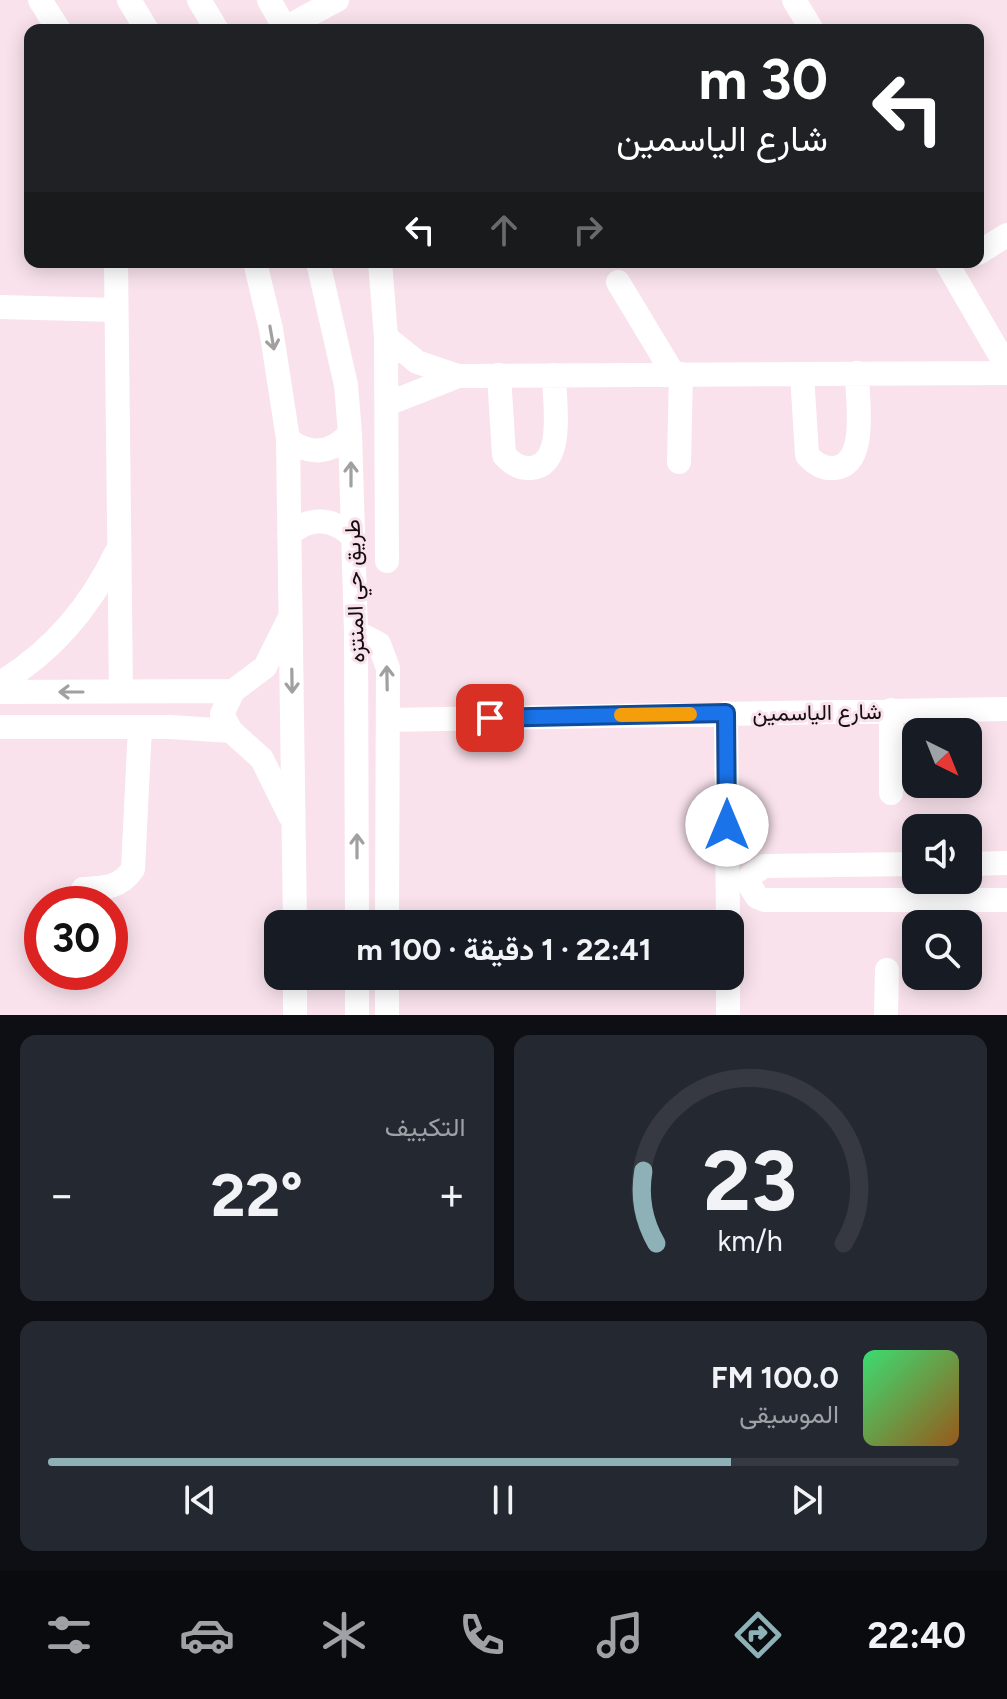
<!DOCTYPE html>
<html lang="ar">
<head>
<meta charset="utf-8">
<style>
	:root { --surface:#171b24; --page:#242831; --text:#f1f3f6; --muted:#9ea1a6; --line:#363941; --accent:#8eb1b8 }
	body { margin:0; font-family:Figtree,Vazirmatn,sans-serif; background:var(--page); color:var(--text); direction:rtl; height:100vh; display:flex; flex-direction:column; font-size:30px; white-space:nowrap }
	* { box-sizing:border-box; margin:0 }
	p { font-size:26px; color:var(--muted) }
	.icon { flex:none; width:44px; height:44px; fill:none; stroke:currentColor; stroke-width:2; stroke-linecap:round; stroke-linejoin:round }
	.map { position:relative; height:1015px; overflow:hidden; direction:ltr }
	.side { display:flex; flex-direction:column; gap:20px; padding:20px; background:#0d0f14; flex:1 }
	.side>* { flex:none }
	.hud { position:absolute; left:24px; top:24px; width:960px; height:244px; border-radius:16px; box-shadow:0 4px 20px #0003; direction:rtl; background:#202124; color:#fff; overflow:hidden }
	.needle { width:52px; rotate:137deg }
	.controls { position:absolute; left:902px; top:718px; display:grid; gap:16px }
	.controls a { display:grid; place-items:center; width:80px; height:80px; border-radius:16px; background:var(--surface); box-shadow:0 4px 20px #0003; font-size:40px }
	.speed { position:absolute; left:24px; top:886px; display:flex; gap:16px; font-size:40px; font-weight:700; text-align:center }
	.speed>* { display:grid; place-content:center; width:104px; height:104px; border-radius:50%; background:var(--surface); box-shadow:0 4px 20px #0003; line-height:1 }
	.speed .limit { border:12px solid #d22; background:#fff; color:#111 }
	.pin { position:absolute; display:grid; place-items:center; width:68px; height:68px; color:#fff; margin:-34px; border-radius:16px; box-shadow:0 4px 12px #0006 }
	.me { position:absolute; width:88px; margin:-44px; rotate:0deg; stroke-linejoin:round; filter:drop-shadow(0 0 6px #0008) }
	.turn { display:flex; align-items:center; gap:28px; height:168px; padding:0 24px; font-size:36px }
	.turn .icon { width:104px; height:104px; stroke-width:2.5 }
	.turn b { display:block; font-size:56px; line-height:68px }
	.lanes { display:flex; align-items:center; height:76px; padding:0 24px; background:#0003; justify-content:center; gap:40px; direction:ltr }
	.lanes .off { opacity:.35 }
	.big { font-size:60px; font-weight:700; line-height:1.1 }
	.side .card { flex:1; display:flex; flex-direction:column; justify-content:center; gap:12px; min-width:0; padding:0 28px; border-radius:16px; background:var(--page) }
	.side .dial { align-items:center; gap:0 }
	.dial svg { height:208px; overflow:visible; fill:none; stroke:var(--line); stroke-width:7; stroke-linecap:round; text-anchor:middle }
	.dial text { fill:var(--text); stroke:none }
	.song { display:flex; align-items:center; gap:24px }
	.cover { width:96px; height:96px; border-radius:12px; background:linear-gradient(135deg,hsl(140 70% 55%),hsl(30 70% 35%)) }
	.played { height:8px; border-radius:4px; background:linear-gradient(90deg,var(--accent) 75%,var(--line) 75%) }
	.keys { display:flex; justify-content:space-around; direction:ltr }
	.heat { display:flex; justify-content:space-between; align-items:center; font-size:44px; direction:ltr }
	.side .tiles { flex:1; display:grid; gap:20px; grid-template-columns:1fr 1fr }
	.card:last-child { grid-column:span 2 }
	.trip { position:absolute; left:264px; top:910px; width:480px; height:80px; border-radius:16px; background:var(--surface); box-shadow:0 4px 20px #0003; font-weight:700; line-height:80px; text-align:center; direction:rtl }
	.tabs { display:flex; height:128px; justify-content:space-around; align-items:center; background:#090b0e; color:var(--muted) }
	.tabs .icon { width:56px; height:56px }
	.tabs .current { color:var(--accent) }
	.tabs b { font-size:36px; color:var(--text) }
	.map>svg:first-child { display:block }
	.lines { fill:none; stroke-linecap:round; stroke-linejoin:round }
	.minor { stroke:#fff; stroke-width:24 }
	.oneway { stroke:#a19fa0 }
	.route-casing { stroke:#114b97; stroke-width:20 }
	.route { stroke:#1a73e8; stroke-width:14 }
	.slow { stroke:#f59e0b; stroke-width:14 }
	.labels { text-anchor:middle; stroke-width:6; stroke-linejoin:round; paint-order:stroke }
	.street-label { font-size:22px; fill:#150e11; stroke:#f9e2ec }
</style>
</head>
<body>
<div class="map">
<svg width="1007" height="1015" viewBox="0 0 1007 1015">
	<rect width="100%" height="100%" fill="#f9e2ec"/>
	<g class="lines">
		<path class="minor" d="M40 0 59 30
			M129 0 147 30
			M199 0 217 30
			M269 0 286 30
			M794 0 812 30
			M285 28 337 0
			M978 253 1007 235
			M116 262 121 691
			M255 262 271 329 288 439 295 924
			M318 262 346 385 350 433 356 632 357 924
			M380 262 386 337 387 561
			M946 262 1007 367
			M618 282 674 375
			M0 307 116 310
			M386 337 417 362 458 376 1007 373
			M802 374 807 455C814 463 822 469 834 468 869 465 857 399 857 373
			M499 375 504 455C511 463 519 469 531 468 566 465 554 401 554 375
			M387 404 458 376
			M288 439C309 456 332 454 350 433
			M679 462 681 374
			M289 535C308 517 331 517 351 535
			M288 621 265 667 233 691 222 714 231 731 262 759 290 816
			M356 632 379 644 388 668 387 924
			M0 683C52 652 90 607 116 553
			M0 692 233 691
			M891 710V793
			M726 713 728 924
			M388 720 1007 709
			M0 727H170L231 731
			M916 864 764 866 751 875 749 884 757 897 765 900H1007
			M968 864 1007 863
			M83 889C105 888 120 888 133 869L140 727
			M295 976V1015
			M357 976V1015
			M728 976V1015
			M387 1015V976
			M886 1015 887 970"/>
	</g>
	<defs><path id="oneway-shaft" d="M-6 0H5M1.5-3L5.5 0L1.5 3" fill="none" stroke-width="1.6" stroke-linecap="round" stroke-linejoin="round" transform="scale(2)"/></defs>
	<g class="oneway">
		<use href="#oneway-shaft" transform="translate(272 338) rotate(80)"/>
		<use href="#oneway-shaft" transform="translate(351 474) rotate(-90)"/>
		<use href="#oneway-shaft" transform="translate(387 678) rotate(-91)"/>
		<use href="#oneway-shaft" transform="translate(292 681) rotate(89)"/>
		<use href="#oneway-shaft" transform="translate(71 692) rotate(180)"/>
		<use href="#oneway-shaft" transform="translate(357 846) rotate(-90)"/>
	</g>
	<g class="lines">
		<g class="route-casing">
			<path id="route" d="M490 718 726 713 727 825"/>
		</g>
		<use href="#route" class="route"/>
		<path class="slow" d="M621 715 690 714"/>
	</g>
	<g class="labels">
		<g class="street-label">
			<text transform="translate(354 591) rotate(-92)" y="8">طريق حي المنتزه</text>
			<text transform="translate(817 712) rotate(-1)" y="8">شارع الياسمين</text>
		</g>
	</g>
</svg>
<div class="controls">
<a><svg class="needle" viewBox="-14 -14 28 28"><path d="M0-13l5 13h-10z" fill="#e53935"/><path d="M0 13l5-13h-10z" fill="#9ea1a6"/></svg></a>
<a><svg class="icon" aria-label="sound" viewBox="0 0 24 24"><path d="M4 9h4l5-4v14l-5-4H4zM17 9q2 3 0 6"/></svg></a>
<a><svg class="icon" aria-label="search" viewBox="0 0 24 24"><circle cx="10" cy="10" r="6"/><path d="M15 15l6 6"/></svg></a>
</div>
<div class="speed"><div class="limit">30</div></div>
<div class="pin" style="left:490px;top:718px;background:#d93025"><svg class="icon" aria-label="arrive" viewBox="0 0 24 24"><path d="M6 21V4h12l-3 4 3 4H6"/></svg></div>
<svg class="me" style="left:727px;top:825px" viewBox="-20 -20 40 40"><circle r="19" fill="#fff"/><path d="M0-13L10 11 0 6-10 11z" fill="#1a73e8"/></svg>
<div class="trip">22:41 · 1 دقيقة · 100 m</div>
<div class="hud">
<div class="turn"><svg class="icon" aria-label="left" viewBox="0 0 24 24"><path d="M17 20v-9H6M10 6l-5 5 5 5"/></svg><div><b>30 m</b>شارع الياسمين</div></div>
<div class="lanes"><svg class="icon" aria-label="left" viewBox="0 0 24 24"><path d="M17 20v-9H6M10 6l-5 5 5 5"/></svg><svg class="icon off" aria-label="ahead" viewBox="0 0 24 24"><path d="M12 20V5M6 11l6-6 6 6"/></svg><svg class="icon off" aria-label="right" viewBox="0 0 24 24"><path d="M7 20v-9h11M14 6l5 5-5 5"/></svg></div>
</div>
</div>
<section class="side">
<div class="tiles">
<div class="card dial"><svg viewBox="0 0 100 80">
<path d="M14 69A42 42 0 1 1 86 69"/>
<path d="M14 69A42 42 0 0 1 9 41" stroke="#8eb1b8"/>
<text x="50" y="56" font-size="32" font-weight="700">23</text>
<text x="50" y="72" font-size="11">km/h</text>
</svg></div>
<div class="card"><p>التكييف</p>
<div class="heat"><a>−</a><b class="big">22°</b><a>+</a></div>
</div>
<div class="card">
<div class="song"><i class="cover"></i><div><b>100.0 FM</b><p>الموسيقى</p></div></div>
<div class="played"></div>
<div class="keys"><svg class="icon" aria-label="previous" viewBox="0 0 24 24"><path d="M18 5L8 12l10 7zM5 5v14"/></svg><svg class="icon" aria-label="pause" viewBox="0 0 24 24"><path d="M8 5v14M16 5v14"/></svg><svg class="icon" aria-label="next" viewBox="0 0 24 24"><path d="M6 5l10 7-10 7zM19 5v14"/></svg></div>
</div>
</div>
</section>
<nav class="tabs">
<b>22:40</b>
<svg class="icon current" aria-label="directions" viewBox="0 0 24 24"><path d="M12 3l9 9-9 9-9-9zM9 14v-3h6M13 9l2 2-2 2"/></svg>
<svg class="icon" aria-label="music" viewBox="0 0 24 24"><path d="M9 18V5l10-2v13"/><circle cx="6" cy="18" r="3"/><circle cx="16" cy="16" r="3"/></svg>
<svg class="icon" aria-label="phone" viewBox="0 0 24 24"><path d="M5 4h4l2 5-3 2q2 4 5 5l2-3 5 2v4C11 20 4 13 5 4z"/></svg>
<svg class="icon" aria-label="climate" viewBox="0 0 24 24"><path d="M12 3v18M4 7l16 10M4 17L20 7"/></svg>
<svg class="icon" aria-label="car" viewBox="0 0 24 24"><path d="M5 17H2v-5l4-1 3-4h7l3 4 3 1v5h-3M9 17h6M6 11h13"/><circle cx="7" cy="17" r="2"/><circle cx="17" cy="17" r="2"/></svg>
<svg class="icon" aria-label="filters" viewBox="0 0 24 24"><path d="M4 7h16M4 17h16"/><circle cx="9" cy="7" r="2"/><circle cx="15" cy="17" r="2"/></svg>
</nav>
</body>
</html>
